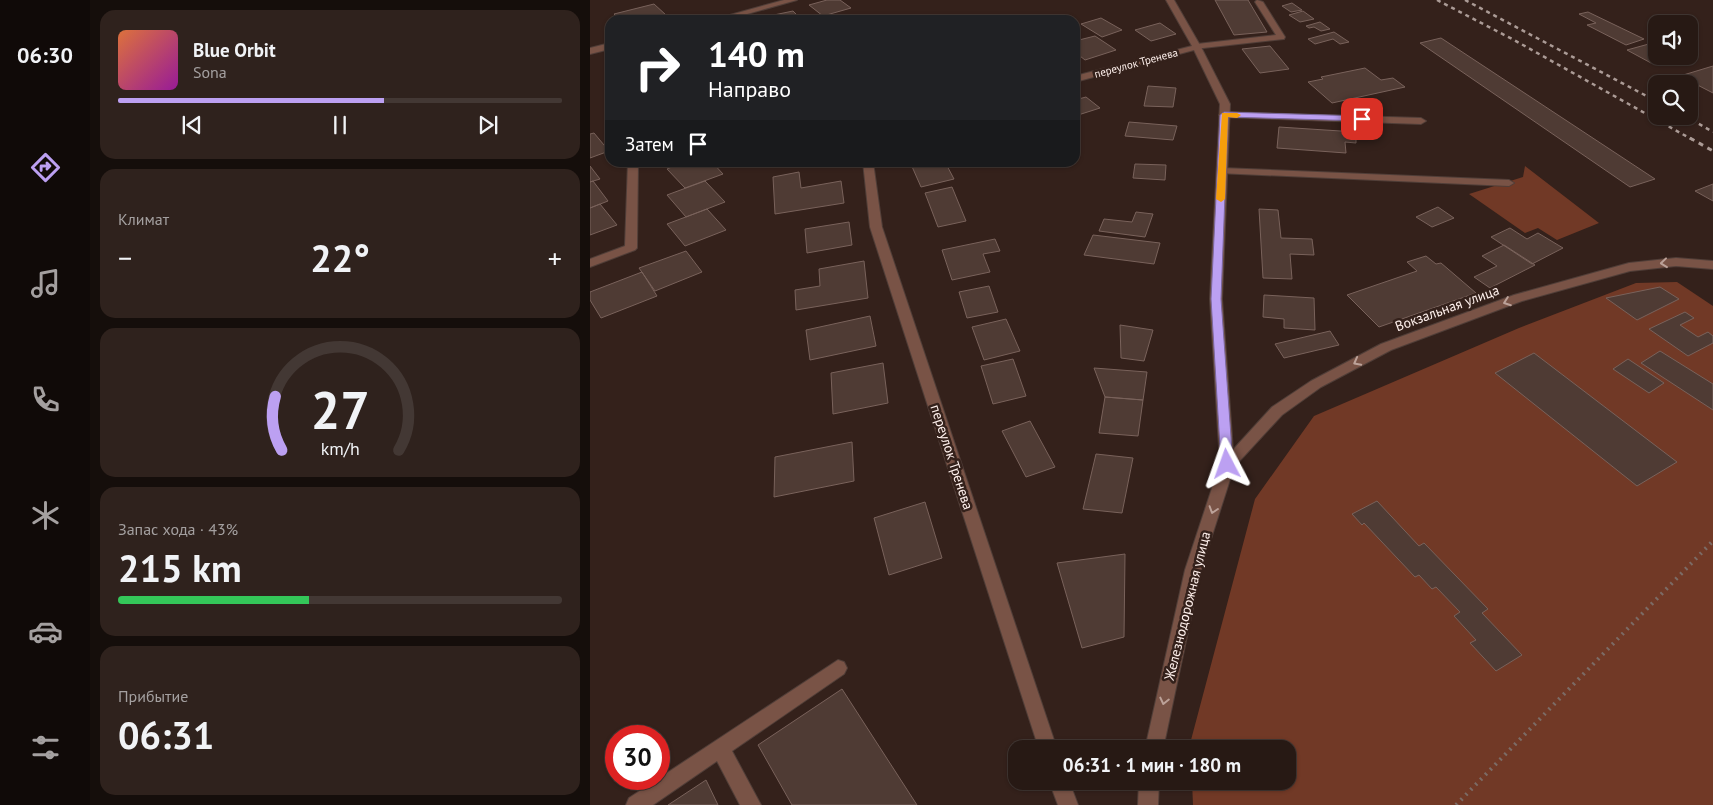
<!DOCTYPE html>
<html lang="ru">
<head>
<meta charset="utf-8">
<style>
	:root { --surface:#271914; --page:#2f221d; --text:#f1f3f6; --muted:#a4a0a0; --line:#433834; --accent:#bca0f2 }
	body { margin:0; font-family:"PT Sans",sans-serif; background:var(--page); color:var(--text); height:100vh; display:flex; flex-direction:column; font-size:19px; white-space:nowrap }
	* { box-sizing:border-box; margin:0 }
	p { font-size:16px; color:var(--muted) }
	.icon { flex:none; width:28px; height:28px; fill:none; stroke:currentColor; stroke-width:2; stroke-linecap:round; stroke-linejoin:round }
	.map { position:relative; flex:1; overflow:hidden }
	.side { display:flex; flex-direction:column; gap:10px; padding:10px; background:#150e0b; width:500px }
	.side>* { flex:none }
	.banner { position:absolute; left:15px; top:15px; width:475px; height:152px; border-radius:15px; box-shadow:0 1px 4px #0004,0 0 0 1px var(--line); background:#202124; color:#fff; overflow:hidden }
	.controls { position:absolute; left:1058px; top:15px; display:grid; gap:10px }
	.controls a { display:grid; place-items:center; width:50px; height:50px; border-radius:10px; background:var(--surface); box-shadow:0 1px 4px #0004,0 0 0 1px var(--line); font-size:25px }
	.speed { position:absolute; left:15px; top:725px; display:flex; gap:10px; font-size:25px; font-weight:700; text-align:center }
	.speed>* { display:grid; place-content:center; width:65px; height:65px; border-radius:50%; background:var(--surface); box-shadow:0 1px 4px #0004,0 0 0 1px var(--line); line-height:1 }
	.speed .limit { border:8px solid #d22; background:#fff; color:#111 }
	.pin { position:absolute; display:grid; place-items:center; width:42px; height:42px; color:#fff; margin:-21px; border-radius:10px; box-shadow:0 2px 8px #0006 }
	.me { position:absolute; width:55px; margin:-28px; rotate:356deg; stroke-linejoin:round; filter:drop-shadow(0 0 4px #0008) }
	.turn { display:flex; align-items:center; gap:18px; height:105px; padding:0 20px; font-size:22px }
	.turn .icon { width:65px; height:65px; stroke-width:2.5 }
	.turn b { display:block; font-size:35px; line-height:42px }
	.then { display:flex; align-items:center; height:48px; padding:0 20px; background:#0003; gap:10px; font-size:19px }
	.big { font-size:38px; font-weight:700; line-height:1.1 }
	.side .tile { flex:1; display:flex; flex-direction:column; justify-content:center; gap:8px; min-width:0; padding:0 18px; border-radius:15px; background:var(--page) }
	.side .dial { align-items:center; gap:0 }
	.dial svg { height:130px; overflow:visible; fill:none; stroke:var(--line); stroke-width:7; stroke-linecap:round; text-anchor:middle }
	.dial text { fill:var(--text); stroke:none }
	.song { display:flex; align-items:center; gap:15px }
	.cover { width:60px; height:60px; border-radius:8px; background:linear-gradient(135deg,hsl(20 70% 55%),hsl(300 70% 35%)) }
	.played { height:5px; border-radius:2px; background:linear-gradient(90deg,var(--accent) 60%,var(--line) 60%) }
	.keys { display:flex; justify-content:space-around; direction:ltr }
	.heat { display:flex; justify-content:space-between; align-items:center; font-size:28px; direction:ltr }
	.charge { height:8px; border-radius:4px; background:linear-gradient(90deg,#34c759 43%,var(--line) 0) }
	.trip { position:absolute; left:418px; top:740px; width:288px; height:50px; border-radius:15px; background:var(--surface); box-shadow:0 1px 4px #0004,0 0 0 1px var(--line); font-weight:700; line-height:50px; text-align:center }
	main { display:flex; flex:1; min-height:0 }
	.tabs { display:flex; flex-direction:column; width:90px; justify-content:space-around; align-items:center; background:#100a08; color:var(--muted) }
	.tabs .icon { width:35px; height:35px }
	.tabs .active { color:var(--accent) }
	.tabs b { font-size:22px; color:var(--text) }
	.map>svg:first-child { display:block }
	.green { fill:#713926 }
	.building { fill:#4f3b34; stroke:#79625b }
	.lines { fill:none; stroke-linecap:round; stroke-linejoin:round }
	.service-casing { stroke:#503e38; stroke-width:2 }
	.minor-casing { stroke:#503e38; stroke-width:2 }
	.tertiary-casing { stroke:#503e38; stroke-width:2 }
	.path { stroke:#7c6b65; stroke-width:4; stroke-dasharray:2 5; stroke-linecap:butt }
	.service { fill:#795346; fill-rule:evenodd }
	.minor { fill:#795346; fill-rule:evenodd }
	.tertiary { fill:#795346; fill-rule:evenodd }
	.rail-far1 { stroke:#ab9b96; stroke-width:2.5; stroke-dasharray:4 4; stroke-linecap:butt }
	.rail { stroke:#ab9b96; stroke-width:3; stroke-dasharray:5 5; stroke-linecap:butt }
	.oneway { stroke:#bca299 }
	.route { fill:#bca0f2; stroke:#7a689d }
	.slow { fill:#f59e0b }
	.labels { text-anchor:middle; stroke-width:5; stroke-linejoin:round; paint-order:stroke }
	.far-street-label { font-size:11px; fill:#fef0ec; stroke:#34211b }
	.street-label { font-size:14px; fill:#fef0ec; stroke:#34211b }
</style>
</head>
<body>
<main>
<nav class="tabs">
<b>06:30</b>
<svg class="icon active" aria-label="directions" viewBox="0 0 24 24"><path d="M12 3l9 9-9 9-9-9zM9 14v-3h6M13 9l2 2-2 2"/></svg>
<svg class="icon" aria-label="music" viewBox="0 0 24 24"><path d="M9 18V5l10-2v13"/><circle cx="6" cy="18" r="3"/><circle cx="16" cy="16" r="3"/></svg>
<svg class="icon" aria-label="phone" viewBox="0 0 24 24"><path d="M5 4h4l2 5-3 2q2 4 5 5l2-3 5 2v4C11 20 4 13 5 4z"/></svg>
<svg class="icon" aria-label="climate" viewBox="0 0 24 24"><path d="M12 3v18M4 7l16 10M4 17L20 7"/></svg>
<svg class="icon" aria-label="car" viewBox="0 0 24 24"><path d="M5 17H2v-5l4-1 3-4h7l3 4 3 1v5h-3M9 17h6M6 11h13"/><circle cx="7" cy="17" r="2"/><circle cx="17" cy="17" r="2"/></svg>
<svg class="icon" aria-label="filters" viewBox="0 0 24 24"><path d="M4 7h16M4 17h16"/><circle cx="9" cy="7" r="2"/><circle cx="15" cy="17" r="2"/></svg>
</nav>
<section class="side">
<div class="tile">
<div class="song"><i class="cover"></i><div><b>Blue Orbit</b><p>Sona</p></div></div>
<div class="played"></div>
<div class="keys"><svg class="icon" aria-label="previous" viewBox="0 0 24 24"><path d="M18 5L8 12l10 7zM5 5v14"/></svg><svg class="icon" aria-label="pause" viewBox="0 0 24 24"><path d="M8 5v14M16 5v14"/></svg><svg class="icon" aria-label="next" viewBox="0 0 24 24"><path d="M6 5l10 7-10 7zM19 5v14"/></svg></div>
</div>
<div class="tile"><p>Климат</p>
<div class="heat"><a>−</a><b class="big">22°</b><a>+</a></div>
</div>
<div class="tile dial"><svg viewBox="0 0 100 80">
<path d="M14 69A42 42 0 1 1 86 69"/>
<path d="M14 69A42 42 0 0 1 10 36" stroke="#bca0f2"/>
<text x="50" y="56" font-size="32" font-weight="700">27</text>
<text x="50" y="72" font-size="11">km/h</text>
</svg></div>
<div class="tile"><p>Запас хода · 43%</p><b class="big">215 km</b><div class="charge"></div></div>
<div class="tile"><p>Прибытие</p><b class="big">06:31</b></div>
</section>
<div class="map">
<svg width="1123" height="805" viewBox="0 0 1123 805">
	<rect width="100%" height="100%" fill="#34211b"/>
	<path class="green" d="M935 166 1009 223 967 240 948 228 935 233 879 194 933 177Z
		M1087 282 1123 306V805H603L602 781H696V749H601V740L665 499 724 416 929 328 1046 283Z"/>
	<path class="building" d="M237 0H250L261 8 233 16 219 5Z
		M625 0H658L677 32 644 35Z
		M702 3 712 10 701 12 692 6Z
		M64 4 76 15 56 20H30L24 14Z
		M203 11 212 20H183L179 16Z
		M713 11 724 19 710 22 699 15Z
		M998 12 1054 39 1036 45 997 25 1006 23 989 14Z
		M511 18 532 30 512 37 491 24Z
		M730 22 740 29 731 31 724 27 719 28 716 26Z
		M570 23 586 34 561 41 545 30Z
		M744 32 759 42 750 44 743 39 725 44 718 39Z
		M505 36 526 50 495 60 485 52V41Z
		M851 38 1065 179 1040 187 830 43Z
		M1066 42V56H1083L1061 63 1037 50Z
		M680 46 699 69 670 73 652 49Z
		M1123 66V93L1090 76Z
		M775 68 791 80 803 78 815 87 742 103 718 82 733 79 731 77Z
		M558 86 586 88 583 107 554 106Z
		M496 97 510 108 485 116V100Z
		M539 122 587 126 583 140 535 136Z
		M689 127 766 132V143L755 142 756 153 687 148Z
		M4 133 19 151 0 158V134Z
		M94 162H122L133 174 95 188 77 169Z
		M320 162H355L364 179 331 187Z
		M545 164 576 165 575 180 543 178Z
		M0 166 10 179 0 182Z
		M209 172 211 188 251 181 254 203 185 214 183 177Z
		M3 181 18 201 0 208V182Z
		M115 181 135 202 96 217 77 195Z
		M1123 184V201L1105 191Z
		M362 187 376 221 348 227 335 193Z
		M10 204 27 225 0 235V208Z
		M848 207 864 218 842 227 826 217Z
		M117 209 136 230 95 246 77 224Z
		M669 209 688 210 691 238 722 239 724 255 700 254 702 279 673 278Z
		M546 212 563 214 555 237 509 231 514 219 542 222Z
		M259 222 262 245 217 253 215 229Z
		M920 228 937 239 948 233 973 248 942 264 901 237Z
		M503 235 570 243 564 264 494 255Z
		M405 239 410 251 393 254 400 272 362 280 352 250Z
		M914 245 945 265 900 288 884 277 907 266 892 256Z
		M96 251 112 272 65 291 49 268Z
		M836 256 846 264 851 263 886 293 789 327 757 295 827 271 817 262Z
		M274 261 278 298 206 310 205 290 230 286 229 269Z
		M52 272 67 296 11 318 0 300V292Z
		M399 286 408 312 377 318 369 292Z
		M1070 287 1089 299 1047 320 1016 298Z
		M674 295 724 298 725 330 694 328V319L673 317Z
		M1095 312 1104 318 1090 325 1108 337 1118 332 1123 336V343L1098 356 1059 329Z
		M280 316 286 346 220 360 216 330Z
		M416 319 430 351 394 360 382 327Z
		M530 325 563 330 554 361 531 358Z
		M740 331 749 345 694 358 685 344Z
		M1070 351 1123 384V410L1051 363Z
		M944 353 1087 462 1047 486 905 373Z
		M423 359 436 396 403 404 391 366Z
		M1038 359 1074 383 1059 393 1023 369Z
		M293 363 298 403 243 414 241 373Z
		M504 368 557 372 553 400 515 397Z
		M515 397 553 400 548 436 509 433Z
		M440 421 465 467 436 477 412 431Z
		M262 442 264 481 184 497 185 457Z
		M506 454 543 458 532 513 493 509Z
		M787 501 829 546 834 543 898 609 892 613 932 655 906 671 880 643 886 640 864 616 870 612 846 587 842 589 829 575 825 577 774 523 772 525 762 514Z
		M335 502 352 558 299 575 284 518Z
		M535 554 534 637 492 648 467 563Z
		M252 689 327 805H202L168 745Z
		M116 780 128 805H78Z"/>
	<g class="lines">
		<g class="service-casing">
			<path id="service" d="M667 0 673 2 695 37 694 39 604 49 603 47 607 44 686 35 665 2Z
				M634 112 831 118 836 121 831 124 631 117 629 115Z
				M38 162H48L47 248 45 250 0 267V259L35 246Z
				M632 168 919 180 924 183 919 186 628 173 627 171 628 169Z
				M248 660 254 662 257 668 254 674 142 751 171 805H150L127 761 63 805H36L39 798Z"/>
		</g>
		<g class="minor-casing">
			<path id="minor" d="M194 0H207L136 20H122Z
				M576 0H584L611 47 640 104 632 299 644 464 642 468 637 470 632 468 630 464 620 299 630 104 604 50 485 82V76L602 46Z
				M20 43V49L0 54V48Z
				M273 162H283L292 227 467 749H449L280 227Z
				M459 781H479L488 805H468Z"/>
		</g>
		<g class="tertiary-casing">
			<path id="tertiary" d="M1086 258 1123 261V269L1086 266 1040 271 932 301 801 350 731 387 692 415 644 467 611 570 573 749H555L595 570 630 464 682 407 721 381 791 344 924 295 1039 263Z
				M549 781H569L568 805H548Z"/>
		</g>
		<path class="path" d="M866 805 1123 541"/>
		<use href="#service" class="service"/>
		<use href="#minor" class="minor"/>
		<use href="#tertiary" class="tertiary"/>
		<path class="rail-far1" d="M847 0 924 40 1103 140
			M875 0 1066 101
			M1095 116 1123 132"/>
		<path class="rail" d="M1100 138 1123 151"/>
	</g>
	<defs><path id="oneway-chevron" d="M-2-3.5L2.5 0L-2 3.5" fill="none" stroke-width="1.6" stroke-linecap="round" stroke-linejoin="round" transform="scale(1.25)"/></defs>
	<g class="oneway">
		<use href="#oneway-chevron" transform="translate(1074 263) rotate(174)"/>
		<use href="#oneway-chevron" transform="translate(917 302) rotate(160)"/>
		<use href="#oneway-chevron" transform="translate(767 362) rotate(152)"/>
		<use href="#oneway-chevron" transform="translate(623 510) rotate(108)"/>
		<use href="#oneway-chevron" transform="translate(574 701) rotate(103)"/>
	</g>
	<path class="route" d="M634 112 772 116 776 119 772 121 638 117 631 299 643 464 642 467H633L631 464 621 299 630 115Z"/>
	<path class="slow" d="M632 113H647L651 115 647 118 638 117 635 199 631 202 626 199Z"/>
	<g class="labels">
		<g class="far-street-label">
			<text transform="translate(546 63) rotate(-15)" y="4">переулок Тренева</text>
		</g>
		<g class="street-label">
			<text transform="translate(857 308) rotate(-20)" y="5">Вокзальная улица</text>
			<text transform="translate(362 457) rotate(72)" y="5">переулок Тренева</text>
			<text transform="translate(597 606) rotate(-76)" y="5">Железнодорожная улица</text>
		</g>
	</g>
</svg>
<div class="controls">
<a><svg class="icon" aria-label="sound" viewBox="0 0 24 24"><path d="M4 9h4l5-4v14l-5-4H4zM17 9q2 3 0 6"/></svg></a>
<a><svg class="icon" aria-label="search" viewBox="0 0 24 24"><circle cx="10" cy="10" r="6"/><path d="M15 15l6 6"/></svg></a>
</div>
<div class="speed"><div class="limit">30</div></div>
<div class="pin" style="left:772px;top:119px;background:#d93025"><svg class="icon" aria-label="arrive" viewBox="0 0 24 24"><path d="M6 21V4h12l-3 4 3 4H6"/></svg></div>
<svg class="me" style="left:637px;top:464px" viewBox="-20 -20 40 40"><path d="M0-17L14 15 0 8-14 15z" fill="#bca0f2" stroke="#fff" stroke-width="4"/></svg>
<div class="trip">06:31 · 1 мин · 180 m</div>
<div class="banner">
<div class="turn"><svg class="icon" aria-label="right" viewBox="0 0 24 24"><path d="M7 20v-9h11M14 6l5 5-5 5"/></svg><div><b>140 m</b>Направо</div></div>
<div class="then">Затем<svg class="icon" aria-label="arrive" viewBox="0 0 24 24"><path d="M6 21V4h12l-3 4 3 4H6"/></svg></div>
</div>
</div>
</main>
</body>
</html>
